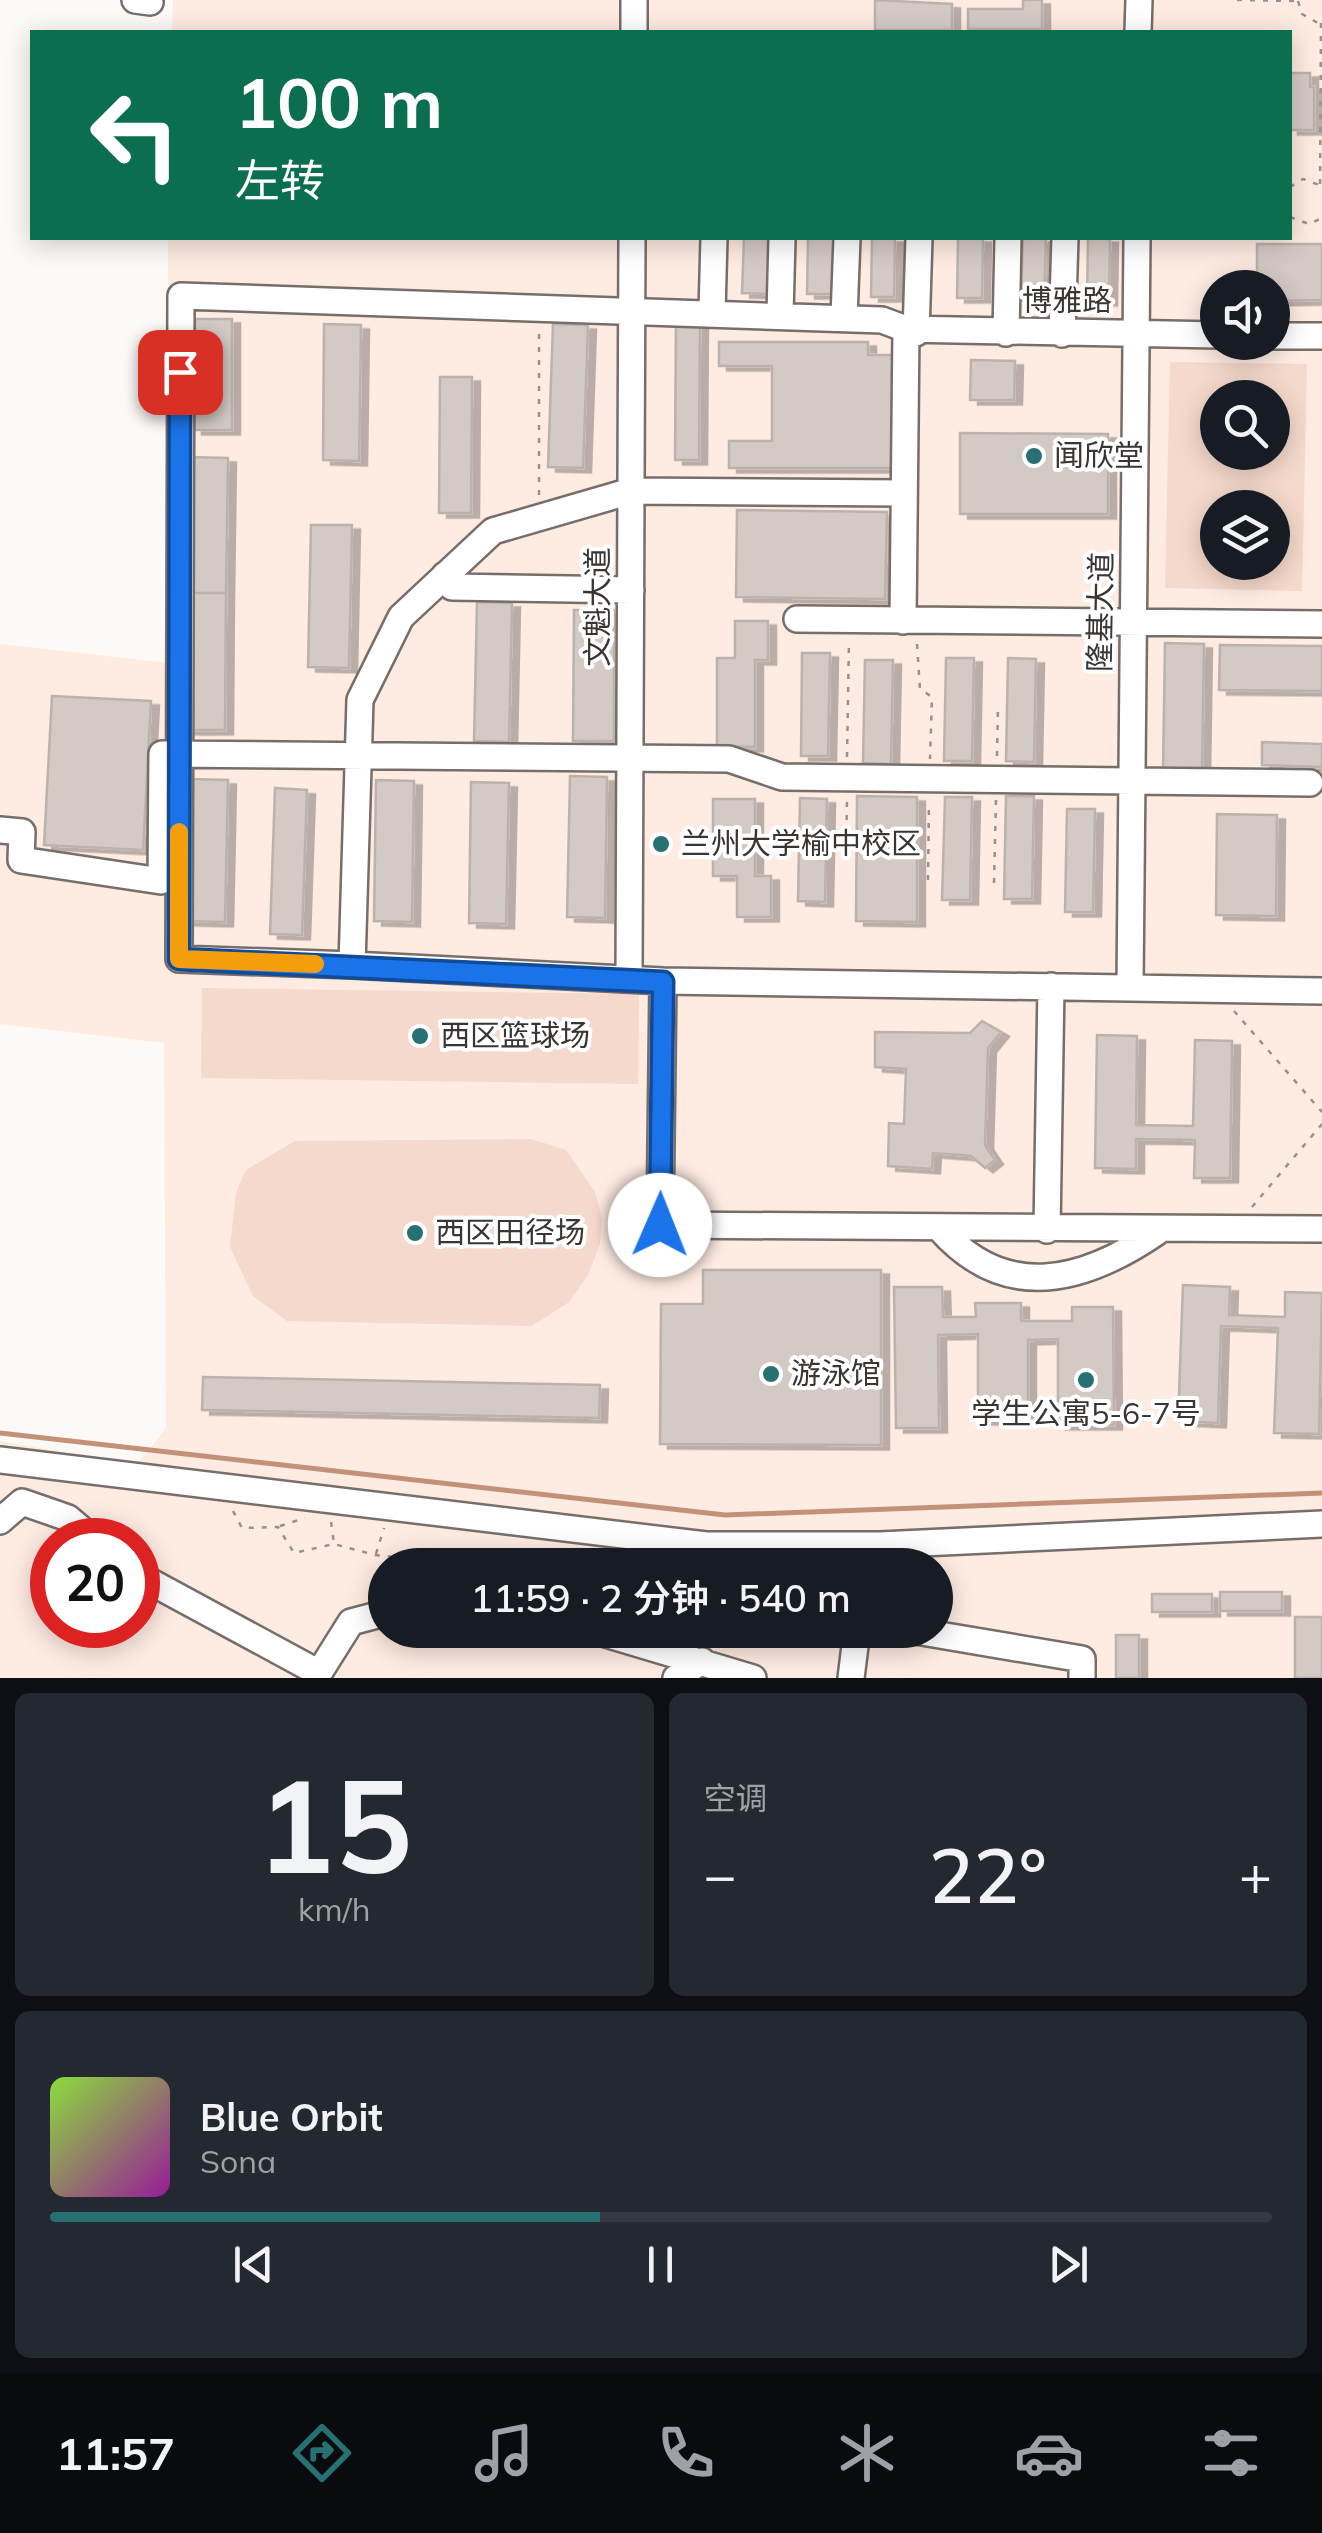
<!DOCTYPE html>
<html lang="zh">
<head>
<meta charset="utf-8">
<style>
	:root { --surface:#171b24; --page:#242831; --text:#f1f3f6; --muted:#9ea1a6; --line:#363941; --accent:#277173 }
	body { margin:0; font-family:Mulish,"Noto Sans SC",sans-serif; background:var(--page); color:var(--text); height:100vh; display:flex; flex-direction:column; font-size:38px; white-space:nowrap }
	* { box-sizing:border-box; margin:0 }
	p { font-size:32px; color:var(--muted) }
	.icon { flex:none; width:55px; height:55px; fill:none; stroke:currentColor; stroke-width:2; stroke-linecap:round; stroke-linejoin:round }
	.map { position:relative; height:1678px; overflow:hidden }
	.details { display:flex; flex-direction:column; gap:15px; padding:15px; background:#0d0f14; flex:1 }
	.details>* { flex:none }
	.guide { position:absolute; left:30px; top:30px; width:1262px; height:210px; border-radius:0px; box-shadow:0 5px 25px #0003; background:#0b6e4f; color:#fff; overflow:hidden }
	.tools { position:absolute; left:1200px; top:270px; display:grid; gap:20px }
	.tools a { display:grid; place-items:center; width:90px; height:90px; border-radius:50%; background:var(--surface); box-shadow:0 5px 25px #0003; font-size:50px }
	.speed { position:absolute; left:30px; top:1518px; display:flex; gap:20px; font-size:50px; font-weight:700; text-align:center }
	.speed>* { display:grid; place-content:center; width:130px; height:130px; border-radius:50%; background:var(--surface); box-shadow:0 5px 25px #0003; line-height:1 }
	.speed .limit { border:15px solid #d22; background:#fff; color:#111 }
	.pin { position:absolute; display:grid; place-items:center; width:85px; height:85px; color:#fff; margin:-42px; border-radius:20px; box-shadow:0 5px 15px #0006 }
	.me { position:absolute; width:110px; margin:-55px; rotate:1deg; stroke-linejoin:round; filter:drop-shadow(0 0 8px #0008) }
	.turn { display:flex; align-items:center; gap:35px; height:210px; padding:0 40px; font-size:45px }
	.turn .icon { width:130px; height:130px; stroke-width:2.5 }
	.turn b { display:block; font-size:70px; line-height:85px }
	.big { font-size:75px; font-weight:600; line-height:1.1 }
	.details .widget { flex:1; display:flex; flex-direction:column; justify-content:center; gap:15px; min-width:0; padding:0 35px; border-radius:15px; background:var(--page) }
	.details .dial { align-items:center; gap:0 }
	.dial b { font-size:130px; line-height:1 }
	.song { display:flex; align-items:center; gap:30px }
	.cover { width:120px; height:120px; border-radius:15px; background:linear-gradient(135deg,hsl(90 70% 55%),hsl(300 70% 35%)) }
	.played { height:10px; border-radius:5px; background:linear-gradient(90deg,var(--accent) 45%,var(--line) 45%) }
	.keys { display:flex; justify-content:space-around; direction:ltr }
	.heat { display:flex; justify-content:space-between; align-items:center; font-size:55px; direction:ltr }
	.details .tiles { flex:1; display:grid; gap:15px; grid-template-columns:1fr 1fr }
	.widget:last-child { grid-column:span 2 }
	.trip { position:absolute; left:368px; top:1548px; width:585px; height:100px; border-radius:50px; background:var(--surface); box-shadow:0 5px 25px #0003; font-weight:600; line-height:100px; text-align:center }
	.menu { display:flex; height:160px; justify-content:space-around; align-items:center; background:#090b0e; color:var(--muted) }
	.menu .icon { width:70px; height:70px }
	.menu .on { color:var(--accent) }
	.menu b { font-size:45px; color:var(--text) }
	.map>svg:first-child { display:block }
	.built { fill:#feebe2; fill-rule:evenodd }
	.green { fill:#f5d9cc; fill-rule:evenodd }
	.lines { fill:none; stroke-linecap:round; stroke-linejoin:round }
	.stream { stroke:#c29178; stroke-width:5 }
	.building { fill:#d4cac5; stroke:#bcb2ad; stroke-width:2.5; filter:url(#shadow) }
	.minor-casing { stroke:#776e6a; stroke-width:30 }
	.path { stroke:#969290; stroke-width:2.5; stroke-dasharray:5 8; stroke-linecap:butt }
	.minor { stroke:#fff; stroke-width:25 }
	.route-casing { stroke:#114b97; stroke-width:25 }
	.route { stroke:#1a73e8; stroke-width:18 }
	.slow { stroke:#f59e0b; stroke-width:18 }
	.poi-dot { fill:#277173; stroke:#fff; stroke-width:4 }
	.labels { text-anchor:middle; stroke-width:8; stroke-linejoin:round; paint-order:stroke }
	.street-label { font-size:30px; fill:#393533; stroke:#fff }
	.poi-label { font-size:30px; fill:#393533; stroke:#fff; text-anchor:start }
</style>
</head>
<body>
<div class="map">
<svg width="1322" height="1678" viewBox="0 0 1322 1678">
	<defs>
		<filter id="shadow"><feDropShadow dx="8" dy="4.5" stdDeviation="0" flood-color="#0004"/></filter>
	</defs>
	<rect width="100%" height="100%" fill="#fdf9f7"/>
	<path class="built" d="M173 0H1322V1678H0V1441L136 1465 166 1429 164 1043 0 1024V644L169 663 168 238H1290V32H172ZM1218 288H1272V342H1218ZM1218 398H1272V452H1218ZM1218 508H1272V562H1218ZM52 1540H138V1625H52ZM385 1565H935V1630H385Z"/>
	<path class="green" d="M1170 362 1307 364 1302 591 1165 588ZM1218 398H1272V452H1218ZM1218 508H1272V562H1218Z
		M202 988 639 994 638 1084 201 1078Z
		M531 1139 566 1150 595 1192 602 1218 600 1244 588 1275 569 1302 532 1326 287 1321 253 1296 230 1247 236 1193 246 1170 295 1141Z"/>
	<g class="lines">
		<path class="stream" d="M0 1433 725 1515 1322 1493"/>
	</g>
	<path class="building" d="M875 0 952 4V30H875Z
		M1023 0H1042V29H968V9H1023Z
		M1290 73H1310V87H1314V130H1290Z
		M744 238H772L770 294 742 293Z
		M808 238H837V294H807Z
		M872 238H895L894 297H871Z
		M958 238H983L982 298H957Z
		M1023 238H1046L1044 301 1021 300Z
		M1088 238H1110L1109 301H1087Z
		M1257 244H1322V300L1272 301V288H1257Z
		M195 319H232V430H194Z
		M676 319H700L699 460H675Z
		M324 324 361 325 359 461 323 460Z
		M553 324 588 325 583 468 548 467Z
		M719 342H868V355H896V468H729V441H772V366H719Z
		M971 360 1015 361 1014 400H970Z
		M440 377H472L471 513H439Z
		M960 433 1108 434V514H960Z
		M188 457 228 458 226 593H187Z
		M737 510 887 512 885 599 736 597Z
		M311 525H352L349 668 308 667Z
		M187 593H226L225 730H186Z
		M477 602 512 603 509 742 474 741Z
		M574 610H614V741H573Z
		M735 621H768V660H755V747L717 746V658H735Z
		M1165 643 1204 644 1202 773 1163 772Z
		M1220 645 1322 646V691L1219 690Z
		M802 653H830L828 756H801Z
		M946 658H974L972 761H944Z
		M1008 658 1036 659 1034 762 1006 761Z
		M865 660H893L891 764 863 763Z
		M52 696 151 701 143 850 44 845Z
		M1262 742 1322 744V767L1262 765Z
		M570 776 607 777 605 918 567 917Z
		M189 779 228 780 225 922 186 921Z
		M376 780 414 781 412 922 374 921Z
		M471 782 509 783 506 924 469 923Z
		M275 788 307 790 302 935 270 934Z
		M857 796 917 797V922L856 921Z
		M1006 796H1034L1032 899H1004Z
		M945 797H972L970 900H942Z
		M800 798 827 799 825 902 798 901Z
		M713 799H755V876H771V917H737V876H713Z
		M1067 809H1095L1093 912H1065Z
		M1217 814 1277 815 1276 916 1216 915Z
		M982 1021 1001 1032 988 1048 985 1145 995 1160 985 1168 971 1156 933 1153 932 1169 888 1166 889 1123 904 1124 906 1069 875 1067V1032L970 1033Z
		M1097 1035 1137 1036 1136 1125 1193 1126 1195 1040 1232 1041 1230 1178H1194L1195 1140 1136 1139V1169L1095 1168Z
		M703 1270H881V1445L660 1444 661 1304H703Z
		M1183 1285 1230 1287 1229 1315 1285 1317V1292L1322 1293 1319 1434 1274 1433 1278 1328 1221 1326 1218 1423 1178 1421Z
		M894 1287H942L943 1317H976L975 1303H1021V1321H1072V1307H1113L1114 1425H1058V1339L1028 1340V1420H978V1334L938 1335 939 1428H896Z
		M203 1377 600 1385 599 1418 202 1410Z
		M1220 1592H1282V1611H1220Z
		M1152 1594H1212V1612H1152Z
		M1295 1617H1322V1678H1295Z
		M1116 1635H1139V1678H1116Z"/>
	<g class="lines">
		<g class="minor-casing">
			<path id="minor" d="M135 0 150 2
				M634 32V0
				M1138 32 1139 0
				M712 312 714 238
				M780 315 782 238
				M844 318 847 238
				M916 333 919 238
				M1006 333 1008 238
				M1062 334 1065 238
				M1272 336H1322
				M445 575 452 587 631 590
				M797 619 1322 624
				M903 621 906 329 1218 335
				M0 830 22 832 21 860 161 881 162 754 729 759 782 777 1310 783
				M352 965 179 959 181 296 882 320 906 329
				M629 978 632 238
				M663 981 352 965 360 700 401 617 493 531 631 491 904 493
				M1130 987 1137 238
				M1322 991 663 981 660 1225 1322 1229
				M940 1229C1006 1303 1084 1282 1157 1232
				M1047 1230 1051 986
				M0 1460 706 1545H880L1322 1524
				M0 1521 22 1502 68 1518 94 1540
				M138 1575 319 1673 351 1622 385 1613
				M592 1630 753 1678
				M910 1630 1082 1659V1678
				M676 1678 702 1661
				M851 1678 857 1630"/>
		</g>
		<path class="path" d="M1237 0 1298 1
			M1298 1 1302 14 1318 23
			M1320 184 1321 23
			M1290 187 1303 179 1322 186
			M1290 217 1309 224 1322 218
			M539 495V328
			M917 644 920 689 932 697 930 759
			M997 756 998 705
			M847 757 849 640
			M846 859 847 800
			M928 880 929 802
			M994 883 996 799
			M1234 1011 1322 1112
			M1252 1207 1322 1124
			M233 1511 242 1528 278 1527 294 1553 334 1544 375 1555 469 1565
			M331 1522 334 1544
			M280 1526 305 1518
			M376 1554 384 1528"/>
		<use href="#minor" class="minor"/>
	</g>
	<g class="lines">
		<g class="route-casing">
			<path id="route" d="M180 372 179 959 663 982 660 1225"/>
		</g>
		<use href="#route" class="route"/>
		<path class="slow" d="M179 832V959L315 964"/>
	</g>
	<g class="poi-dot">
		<circle cx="1034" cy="456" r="10"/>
		<circle cx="661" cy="844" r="10"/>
		<circle cx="420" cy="1036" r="10"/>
		<circle cx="415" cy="1233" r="10"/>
		<circle cx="771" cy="1374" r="10"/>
		<circle cx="1086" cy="1380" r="10"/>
	</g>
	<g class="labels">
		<g class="street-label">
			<text x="1067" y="311">博雅路</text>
			<text transform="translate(598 607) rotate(-90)" y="10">文魁大道</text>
			<text transform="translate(1101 612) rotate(-89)" y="10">隆基大道</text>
		</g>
		<g class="poi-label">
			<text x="1054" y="466">闻欣堂</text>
			<text x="681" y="854">兰州大学榆中校区</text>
			<text x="440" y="1046">西区篮球场</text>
			<text x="435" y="1243">西区田径场</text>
			<text x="791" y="1384">游泳馆</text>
			<text x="1086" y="1424" text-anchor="middle">学生公寓5-6-7号</text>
		</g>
	</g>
</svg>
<div class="tools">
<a><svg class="icon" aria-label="sound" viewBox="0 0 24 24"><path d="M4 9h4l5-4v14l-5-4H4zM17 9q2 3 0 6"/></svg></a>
<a><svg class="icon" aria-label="search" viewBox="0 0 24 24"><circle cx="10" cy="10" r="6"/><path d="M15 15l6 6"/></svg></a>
<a><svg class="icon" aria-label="layers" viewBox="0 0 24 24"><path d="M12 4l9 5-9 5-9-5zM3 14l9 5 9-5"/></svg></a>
</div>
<div class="speed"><div class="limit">20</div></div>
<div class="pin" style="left:180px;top:372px;background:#d93025"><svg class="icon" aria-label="arrive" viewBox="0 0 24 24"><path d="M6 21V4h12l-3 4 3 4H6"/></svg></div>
<svg class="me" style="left:660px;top:1225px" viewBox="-20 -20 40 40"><circle r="19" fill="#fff"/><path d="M0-13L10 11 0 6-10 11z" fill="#1a73e8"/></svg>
<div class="trip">11:59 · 2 分钟 · 540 m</div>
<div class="guide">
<div class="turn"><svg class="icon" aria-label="left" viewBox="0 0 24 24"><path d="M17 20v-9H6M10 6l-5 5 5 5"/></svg><div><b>100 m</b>左转</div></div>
</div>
</div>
<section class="details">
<div class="tiles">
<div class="widget dial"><b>15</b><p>km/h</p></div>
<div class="widget"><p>空调</p>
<div class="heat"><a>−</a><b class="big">22°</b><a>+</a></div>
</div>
<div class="widget">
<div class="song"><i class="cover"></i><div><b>Blue Orbit</b><p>Sona</p></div></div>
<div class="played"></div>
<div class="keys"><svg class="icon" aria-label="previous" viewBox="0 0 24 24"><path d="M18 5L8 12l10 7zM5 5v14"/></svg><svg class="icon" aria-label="pause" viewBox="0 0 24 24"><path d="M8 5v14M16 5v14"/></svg><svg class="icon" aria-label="next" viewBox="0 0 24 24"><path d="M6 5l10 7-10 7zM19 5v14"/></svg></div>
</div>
</div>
</section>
<nav class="menu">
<b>11:57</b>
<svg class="icon on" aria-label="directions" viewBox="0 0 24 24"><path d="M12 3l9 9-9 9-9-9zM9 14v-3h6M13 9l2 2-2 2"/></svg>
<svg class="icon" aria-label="music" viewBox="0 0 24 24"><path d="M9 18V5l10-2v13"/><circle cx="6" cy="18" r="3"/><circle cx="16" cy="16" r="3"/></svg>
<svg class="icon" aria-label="phone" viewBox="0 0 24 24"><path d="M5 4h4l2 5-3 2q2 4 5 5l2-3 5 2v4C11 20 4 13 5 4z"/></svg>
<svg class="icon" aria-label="climate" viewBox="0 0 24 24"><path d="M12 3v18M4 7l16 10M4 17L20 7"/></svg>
<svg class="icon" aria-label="car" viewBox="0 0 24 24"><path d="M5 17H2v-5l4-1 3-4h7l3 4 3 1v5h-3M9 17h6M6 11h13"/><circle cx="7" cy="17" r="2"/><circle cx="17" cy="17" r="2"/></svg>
<svg class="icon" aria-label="filters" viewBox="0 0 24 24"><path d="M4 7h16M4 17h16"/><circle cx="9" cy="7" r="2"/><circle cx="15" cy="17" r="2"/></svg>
</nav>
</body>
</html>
